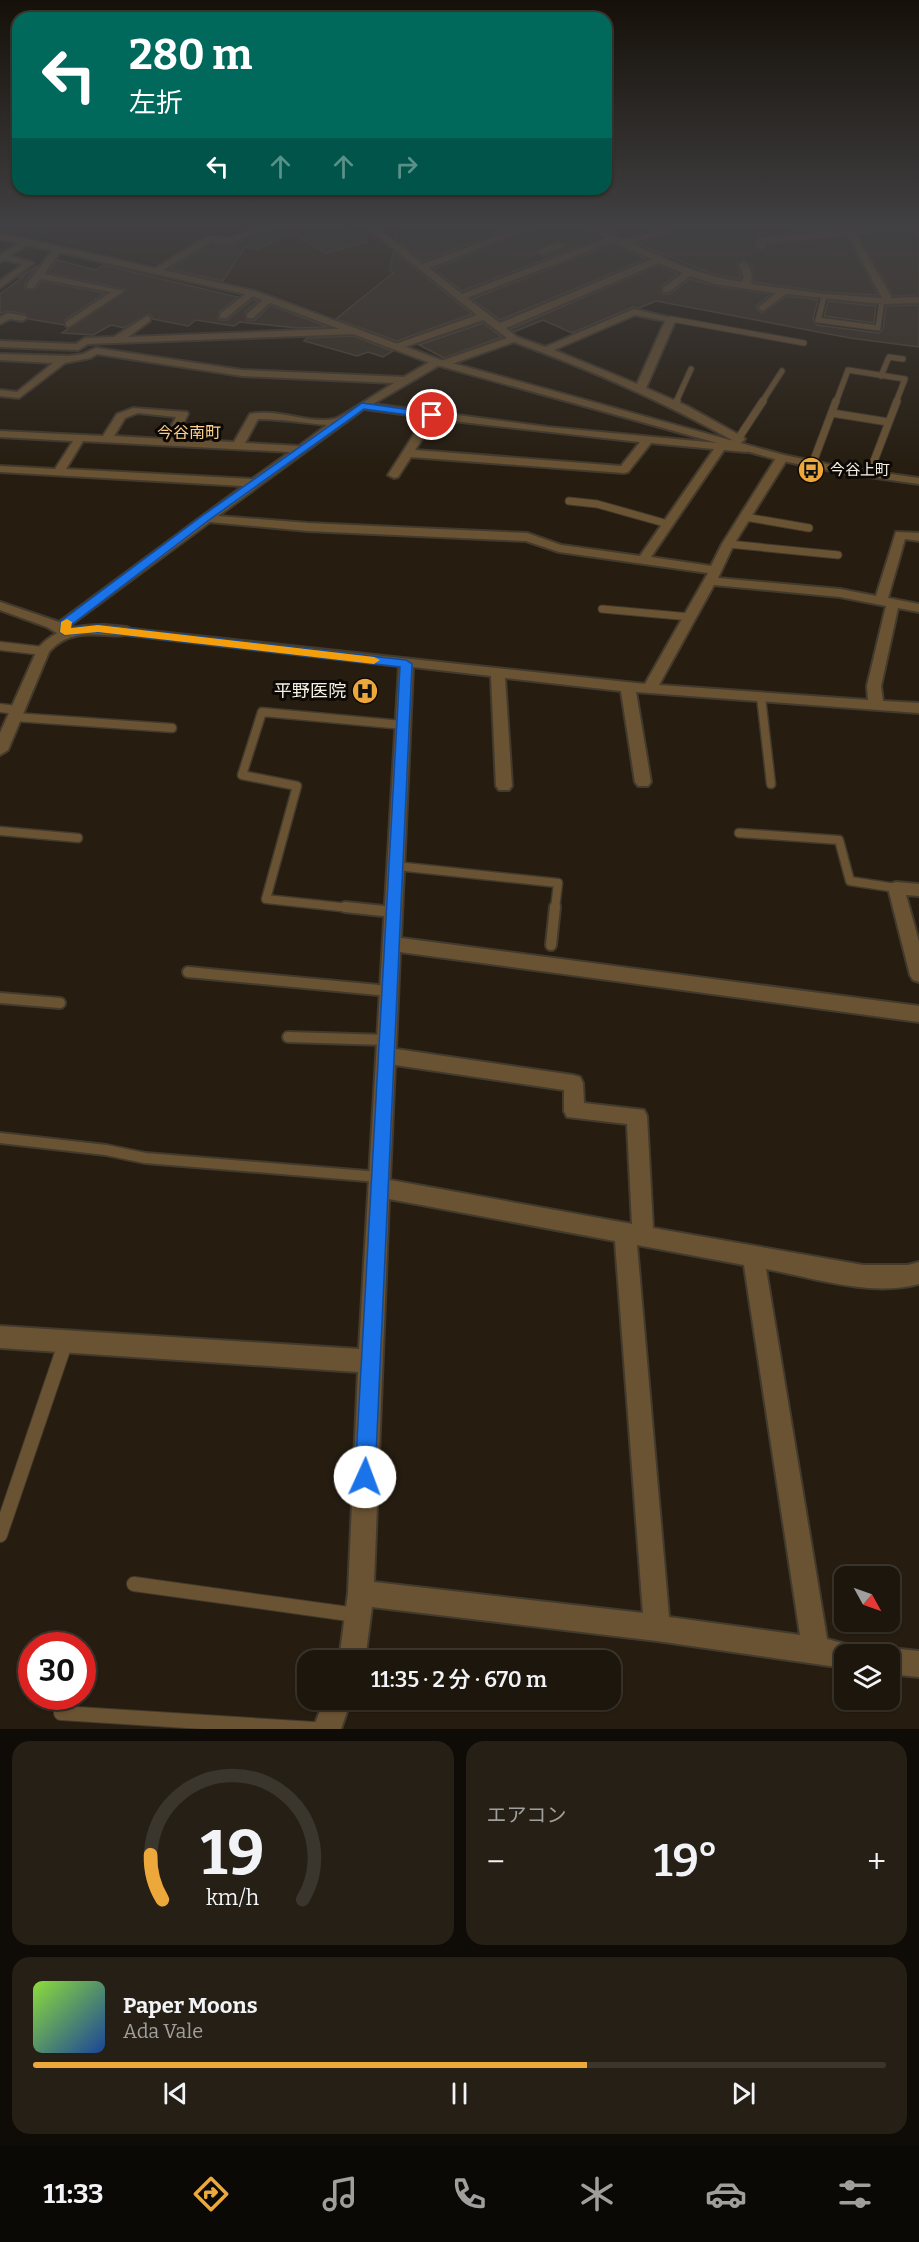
<!DOCTYPE html>
<html lang="ja">
<head>
<meta charset="utf-8">
<style>
	:root { --surface:#1c160c; --page:#251f15; --text:#f1f3f6; --muted:#a09f9d; --line:#3a352d; --accent:#eda83b }
	body { margin:0; font-family:Bitter,"Noto Sans JP",serif; background:var(--page); color:var(--text); height:100vh; display:flex; flex-direction:column; font-size:22px; white-space:nowrap }
	* { box-sizing:border-box; margin:0 }
	p { font-size:20px; color:var(--muted) }
	.icon { flex:none; width:33px; height:33px; fill:none; stroke:currentColor; stroke-width:2; stroke-linecap:round; stroke-linejoin:round }
	.map { position:relative; height:1729px; overflow:hidden }
	.details { display:flex; flex-direction:column; gap:12px; padding:12px; background:#0f0c07; flex:1 }
	.details>* { flex:none }
	.top-card { position:absolute; left:12px; top:12px; width:600px; height:183px; border-radius:18px; box-shadow:0 2px 4px #0004,0 0 0 2px var(--line); background:#00695c; color:#fff; overflow:hidden }
	.needle { width:39px; rotate:130deg }
	.tools { position:absolute; left:834px; top:1566px; display:grid; gap:12px }
	.tools a { display:grid; place-items:center; width:66px; height:66px; border-radius:12px; background:var(--surface); box-shadow:0 2px 4px #0004,0 0 0 2px var(--line); font-size:30px }
	.speed { position:absolute; left:18px; top:1632px; display:flex; gap:12px; font-size:30px; font-weight:700; text-align:center }
	.speed>* { display:grid; place-content:center; width:78px; height:78px; border-radius:50%; background:var(--surface); box-shadow:0 2px 4px #0004,0 0 0 2px var(--line); line-height:1 }
	.speed .limit { border:9px solid #d22; background:#fff; color:#111 }
	.pin { position:absolute; display:grid; place-items:center; width:51px; height:51px; color:#fff; margin:-26px; border:3px solid #fff; border-radius:50%; box-shadow:0 2px 6px #0007 }
	.me { position:absolute; width:66px; margin:-33px; rotate:2deg; stroke-linejoin:round; filter:drop-shadow(0 0 4px #0008) }
	.turn { display:flex; align-items:center; gap:21px; height:126px; padding:0 18px; font-size:27px }
	.turn .icon { width:78px; height:78px; stroke-width:2.5 }
	.turn b { display:block; font-size:42px; line-height:51px }
	.lanes { display:flex; align-items:center; height:57px; padding:0 18px; background:#0003; justify-content:center; gap:30px; direction:ltr }
	.lanes .off { opacity:.35 }
	.big { font-size:45px; font-weight:600; line-height:1.1 }
	.details .tile { flex:1; display:flex; flex-direction:column; justify-content:center; gap:9px; min-width:0; padding:0 21px; border-radius:18px; background:var(--page) }
	.details .dial { align-items:center; gap:0 }
	.dial svg { height:156px; overflow:visible; fill:none; stroke:var(--line); stroke-width:7; stroke-linecap:round; text-anchor:middle }
	.dial text { fill:var(--text); stroke:none }
	.song { display:flex; align-items:center; gap:18px }
	.cover { width:72px; height:72px; border-radius:9px; background:linear-gradient(135deg,hsl(90 70% 55%),hsl(220 70% 35%)) }
	.played { height:6px; border-radius:3px; background:linear-gradient(90deg,var(--accent) 65%,var(--line) 65%) }
	.keys { display:flex; justify-content:space-around; direction:ltr }
	.heat { display:flex; justify-content:space-between; align-items:center; font-size:33px; direction:ltr }
	.details .tiles { flex:1; display:grid; gap:12px; grid-template-columns:1fr 1fr }
	.tile:last-child { grid-column:span 2 }
	.trip { position:absolute; left:297px; top:1650px; width:324px; height:60px; border-radius:18px; background:var(--surface); box-shadow:0 2px 4px #0004,0 0 0 2px var(--line); font-weight:600; line-height:60px; text-align:center }
	.tab-bar { display:flex; height:96px; justify-content:space-around; align-items:center; background:#0b0905; color:var(--muted) }
	.tab-bar .icon { width:42px; height:42px }
	.tab-bar .selected { color:var(--accent) }
	.tab-bar b { font-size:27px; color:var(--text) }
	.map>svg:first-child { display:block }
	.built { fill:#30220f }
	.building { fill:#3c3123; stroke:#514738; stroke-width:1.5; fill-rule:evenodd }
	.lines { fill:none; stroke-linecap:round; stroke-linejoin:round }
	.service-far4-casing { stroke:#433a2e; stroke-width:7 }
	.service-far3-casing { stroke:#433a2e; stroke-width:9 }
	.service-far2-casing { stroke:#433a2e; stroke-width:11 }
	.service-far1-casing { stroke:#433a2e; stroke-width:14 }
	.service-casing { stroke:#433a2e; stroke-width:16 }
	.minor-casing { stroke:#433a2e; stroke-width:4 }
	.tertiary-casing { stroke:#433a2e; stroke-width:4 }
	.service-far4 { stroke:#6a5333; stroke-width:5 }
	.service-far3 { stroke:#6a5333; stroke-width:7 }
	.service-far2 { stroke:#6a5333; stroke-width:8 }
	.service-far1 { stroke:#6a5333; stroke-width:10 }
	.service { stroke:#6a5333; stroke-width:14 }
	.minor { fill:#6a5333; fill-rule:evenodd }
	.tertiary { fill:#6a5333; fill-rule:evenodd }
	.route { fill:#1a73e8; stroke:#114b97; stroke-width:1.5 }
	.slow { fill:#f59e0b }
	.labels { text-anchor:middle; stroke-width:6; stroke-linejoin:round; paint-order:stroke }
	.far-poi-label { font-size:15px; fill:#f6efe6; stroke:#0c0804; text-anchor:start }
	.far-neighbourhood-label { font-size:16px; fill:#fece8b; stroke:#0c0804 }
	.poi-label { font-size:18px; fill:#f6efe6; stroke:#0c0804; text-anchor:end }
</style>
</head>
<body>
<div class="map">
<svg width="919" height="1729" viewBox="0 0 919 1729">
	<rect width="100%" height="100%" fill="#261d10"/>
	<path class="built" d="M228 226 226 229 241 234 233 237 212 235 179 255 156 264 0 229V227Z
		M305 226H362L469 309 390 338 266 291 191 273 240 251Z"/>
	<path class="building" d="M275 226H339L367 242 326 253 291 232 257 250 245 247 223 281 169 269 212 243 230 246Z
		M397 226H517L423 261 395 239Z
		M540 226H580L600 238 462 291 434 269ZM558 240 565 244 563 249 543 256 536 252Z
		M600 226H849L760 236 754 242 757 249 761 251 768 245 847 238 878 295 824 292 754 282 752 267 744 260 737 264 741 279 713 274 637 244 668 235V227L623 238Z
		M907 228 919 237V295L893 296 859 237Z
		M613 244 646 259 500 320 472 299Z
		M393 251 472 314 397 341 336 319 393 273 390 270Z
		M57 260 96 270 103 265 238 297 219 312 218 318 220 320H227L253 299 258 301 245 312 247 320H255L270 305 328 327 297 328 240 322 234 326 196 320 188 326 152 319V316L148 314 124 328 111 325 93 335 62 333 126 291 124 289 48 273Z
		M39 265 25 283V290L35 289 41 281 105 293 65 320 64 325 29 319 25 314 8 311 0 313V294L23 277H19Z
		M659 265 678 274 662 286 661 292 663 294H670L690 279 715 286 771 294 756 306 757 310 762 313 787 296 818 300 813 319 817 325 879 333 883 329 886 306 919 305V347L850 338 656 301 639 308 633 307 572 333 543 320 514 332 510 329Z
		M828 301 876 306 874 323 824 316Z
		M483 323 502 337 444 358 419 345Z
		M353 336 393 351 383 357 368 352 357 356 304 341 307 338Z"/>
	<g class="lines">
		<g class="service-far4-casing">
			<path id="service-far4" d="M911 226 919 232
				M824 297 818 320 878 328 882 301
				M671 319 804 343
				M881 376 889 357 903 359
				M676 402 691 369
				M762 402 782 371
				M836 402 848 370 905 379 896 402"/>
		</g>
		<g class="service-far3-casing">
			<path id="service-far3" d="M675 404 677 401
				M832 413 888 422
				M738 439 763 401
				M812 465 836 401
				M869 474 897 401
				M569 501 597 504 668 524
				M745 517 809 528
				M728 544 838 555
				M602 609 690 617"/>
		</g>
		<g class="service-far2-casing">
			<path id="service-far2" d="M0 646 43 651
				M761 697 771 784
				M0 708 17 710
				M14 717 172 728
				M0 831 78 838
				M739 833 839 840 850 881 896 888
				M396 866 558 883 555 909
				M359 909 266 899 297 786 242 775 262 712 403 725"/>
		</g>
		<g class="service-far1-casing">
			<path id="service-far1" d="M345 907 393 912
				M551 945 555 907
				M188 972 389 991
				M0 998 60 1003
				M288 1037 387 1040
				M0 1138 106 1150 145 1158 379 1177"/>
		</g>
		<g class="service-casing">
			<path id="service" d="M0 1535 66 1341
				M134 1584 356 1615
				M61 1713 314 1729"/>
		</g>
		<g class="minor-casing">
			<path id="minor" d="M260 226H273L229 244 212 241 158 273 151 271 208 236 228 238Z
				M365 226H375L423 264 525 226H538L429 268 462 294 606 238 582 226H594L623 240 667 229V233L630 243C667 260 701 276 742 282L744 277 739 265 743 262C751 265 753 276 751 284L824 294 882 298 848 236 765 243 766 246 762 249 759 248 756 241 760 238 876 226H899L856 235 892 298 919 297V303L882 304 786 294 763 311 758 308 760 306 776 293 715 284 690 276 669 292H663V288L683 273 659 263 506 328 517 337 545 347 634 309 676 319 646 388 687 406 743 437 745 439 739 445 752 449 746 452 724 450 651 557 711 566 722 544 776 458 782 455 788 458 734 544 718 578 840 589 876 596 896 532 919 533V541L905 539 888 598 919 604V612L898 608 881 686 883 701 919 703V713L636 692 651 782 648 786H638L635 782 621 691 505 678 512 786 509 790H499L496 786 491 676 413 667 401 938 919 1006V1022L400 952 396 1049 573 1075 580 1077 583 1083 584 1103 644 1110 647 1116 653 1228 863 1265H908L919 1262V1284C871 1297 814 1278 766 1269L827 1639 853 1646 857 1654H844V1668L657 1641 372 1607 365 1660H339L348 1593 358 1372 0 1348V1326L359 1349 399 666 127 635 122 634 120 631 122 628 645 684 708 573 559 552 526 541 308 531 210 522 72 624 70 635H60L47 627 0 610V602L59 622 243 486 0 472V466L55 469 73 441 0 437V431L103 436 117 414 133 408 187 412 188 414 176 439 234 442 250 414C279 408 308 424 334 419 339 419 385 388 394 383L242 376 97 354 90 358 65 363 19 398 0 396V390L17 392 53 363 0 360V354L69 356 83 354 96 348 242 370 404 377 433 360 441 361 507 338 483 320 399 349H393V345L477 315ZM613 242 652 259 500 323 467 298ZM635 315 665 321 637 384 554 350ZM514 342C589 369 662 401 732 440L728 444 548 427 373 404 438 366H446ZM364 409 425 417 388 475 394 478 398 477 411 457 624 473 628 472 651 443 714 449 640 556 561 545 527 533 308 523 218 516ZM138 413 176 417 165 439 114 436 125 418ZM258 419C281 419 304 423 327 425L299 446 245 443ZM435 419 640 442 621 466 415 450ZM83 441 290 452 252 479 66 469ZM714 585 840 597 886 606 867 686 868 700 659 685ZM395 1065 564 1090V1111L567 1117 627 1124 632 1224 390 1180ZM389 1199 615 1241 643 1613 374 1582ZM637 1245 744 1265 800 1635 669 1617Z
				M22 241 29 243 10 256 34 263 0 288V281L23 264 4 260 0 262V255Z
				M559 242 563 245 562 247 542 254 538 251Z
				M58 246 62 249 44 274 124 291 69 327 66 326V322L111 292 40 279 33 288H27V284L55 247Z
				M249 291 257 293 226 318H220V314Z
				M267 296 275 298 253 318H247V314Z
				M8 313 25 316 27 318 22 321 10 319 0 324V317Z
				M147 316 150 317V321L128 337 356 328 361 331 356 334 88 344 78 350 0 347V341L76 344 85 338 114 337Z
				M896 882 919 884V896L906 895 919 942V982L913 980 910 975 888 888 890 884Z
				M890 1648 919 1651V1677L890 1674V1654H879L881 1652Z
				M324 1700H351L341 1729H313Z"/>
		</g>
		<g class="tertiary-casing">
			<path id="tertiary" d="M0 233 255 291 441 360 784 455 841 467 919 478V484L841 473 778 460 433 364 249 295 0 239Z
				M104 625 127 627 134 631C119 645 78 619 49 652L8 750 0 755V733L38 648C56 628 78 625 104 625Z"/>
		</g>
		<use href="#service-far4" class="service-far4"/>
		<use href="#service-far3" class="service-far3"/>
		<use href="#service-far2" class="service-far2"/>
		<use href="#service-far1" class="service-far1"/>
		<use href="#service" class="service"/>
		<use href="#minor" class="minor"/>
		<use href="#tertiary" class="tertiary"/>
	</g>
	<linearGradient id="sky" x2="0" y2="1"><stop stop-color="#151009"/><stop offset="0.48" stop-color="#414042"/><stop offset="1" stop-color="#414042" stop-opacity="0"/></linearGradient>
	<rect width="919" height="469" fill="url(#sky)"/>
	<path class="route" d="M362 403 432 413 437 415 432 418 364 409 209 520 71 625V628L98 625 406 660 412 664 375 1477 372 1484 365 1487 358 1484 355 1477 400 667 98 632 65 635 60 632 61 621 202 516Z"/>
	<path class="slow" d="M67 619 72 622 71 628 98 625 374 657 380 660 374 664 98 632 65 635 60 632 61 622Z"/>
	<defs>
		<g id="bus-disc" transform="scale(1.35)"><circle r="9.5" fill="#eda83b" stroke="#0c0804"/><path d="M-5-6H5V4H4V6H2V4H-2V6H-4V4H-5ZM-3.5-4V0h7V-4ZM-3.5 1.2v1.5H-2V1.2ZM2 1.2v1.5H3.5V1.2Z" fill="#111"/></g>
		<g id="hospital-disc" transform="scale(1.35)"><circle r="9.5" fill="#eda83b" stroke="#0c0804"/><path d="M-5-5h3v3.5h4V-5h3V5h-3V1.5h-4V5h-3Z" fill="#111"/></g>
	</defs>
	<g fill-rule="evenodd">
		<use href="#bus-disc" x="811" y="470"/>
		<use href="#hospital-disc" x="365" y="691"/>
	</g>
	<g class="labels">
		<g class="far-poi-label">
			<text x="830" y="475">今谷上町</text>
		</g>
		<g class="far-neighbourhood-label">
			<text x="189" y="438">今谷南町</text>
		</g>
		<g class="poi-label">
			<text x="346" y="697">平野医院</text>
		</g>
	</g>
</svg>
<div class="tools">
<a><svg class="needle" viewBox="-14 -14 28 28"><path d="M0-13l5 13h-10z" fill="#e53935"/><path d="M0 13l5-13h-10z" fill="#a09f9d"/></svg></a>
<a><svg class="icon" aria-label="layers" viewBox="0 0 24 24"><path d="M12 4l9 5-9 5-9-5zM3 14l9 5 9-5"/></svg></a>
</div>
<div class="speed"><div class="limit">30</div></div>
<div class="pin" style="left:432px;top:415px;background:#d93025"><svg class="icon" aria-label="arrive" viewBox="0 0 24 24"><path d="M6 21V4h12l-3 4 3 4H6"/></svg></div>
<svg class="me" style="left:365px;top:1477px" viewBox="-20 -20 40 40"><circle r="19" fill="#fff"/><path d="M0-13L10 11 0 6-10 11z" fill="#1a73e8"/></svg>
<div class="trip">11:35 · 2 分 · 670 m</div>
<div class="top-card">
<div class="turn"><svg class="icon" aria-label="left" viewBox="0 0 24 24"><path d="M17 20v-9H6M10 6l-5 5 5 5"/></svg><div><b>280 m</b>左折</div></div>
<div class="lanes"><svg class="icon" aria-label="left" viewBox="0 0 24 24"><path d="M17 20v-9H6M10 6l-5 5 5 5"/></svg><svg class="icon off" aria-label="ahead" viewBox="0 0 24 24"><path d="M12 20V5M6 11l6-6 6 6"/></svg><svg class="icon off" aria-label="ahead" viewBox="0 0 24 24"><path d="M12 20V5M6 11l6-6 6 6"/></svg><svg class="icon off" aria-label="right" viewBox="0 0 24 24"><path d="M7 20v-9h11M14 6l5 5-5 5"/></svg></div>
</div>
</div>
<section class="details">
<div class="tiles">
<div class="tile dial"><svg viewBox="0 0 100 80">
<path d="M14 69A42 42 0 1 1 86 69"/>
<path d="M14 69A42 42 0 0 1 8 46" stroke="#eda83b"/>
<text x="50" y="56" font-size="32" font-weight="700">19</text>
<text x="50" y="72" font-size="11">km/h</text>
</svg></div>
<div class="tile"><p>エアコン</p>
<div class="heat"><a>−</a><b class="big">19°</b><a>+</a></div>
</div>
<div class="tile">
<div class="song"><i class="cover"></i><div><b>Paper Moons</b><p>Ada Vale</p></div></div>
<div class="played"></div>
<div class="keys"><svg class="icon" aria-label="previous" viewBox="0 0 24 24"><path d="M18 5L8 12l10 7zM5 5v14"/></svg><svg class="icon" aria-label="pause" viewBox="0 0 24 24"><path d="M8 5v14M16 5v14"/></svg><svg class="icon" aria-label="next" viewBox="0 0 24 24"><path d="M6 5l10 7-10 7zM19 5v14"/></svg></div>
</div>
</div>
</section>
<nav class="tab-bar">
<b>11:33</b>
<svg class="icon selected" aria-label="directions" viewBox="0 0 24 24"><path d="M12 3l9 9-9 9-9-9zM9 14v-3h6M13 9l2 2-2 2"/></svg>
<svg class="icon" aria-label="music" viewBox="0 0 24 24"><path d="M9 18V5l10-2v13"/><circle cx="6" cy="18" r="3"/><circle cx="16" cy="16" r="3"/></svg>
<svg class="icon" aria-label="phone" viewBox="0 0 24 24"><path d="M5 4h4l2 5-3 2q2 4 5 5l2-3 5 2v4C11 20 4 13 5 4z"/></svg>
<svg class="icon" aria-label="climate" viewBox="0 0 24 24"><path d="M12 3v18M4 7l16 10M4 17L20 7"/></svg>
<svg class="icon" aria-label="car" viewBox="0 0 24 24"><path d="M5 17H2v-5l4-1 3-4h7l3 4 3 1v5h-3M9 17h6M6 11h13"/><circle cx="7" cy="17" r="2"/><circle cx="17" cy="17" r="2"/></svg>
<svg class="icon" aria-label="filters" viewBox="0 0 24 24"><path d="M4 7h16M4 17h16"/><circle cx="9" cy="7" r="2"/><circle cx="15" cy="17" r="2"/></svg>
</nav>
</body>
</html>
